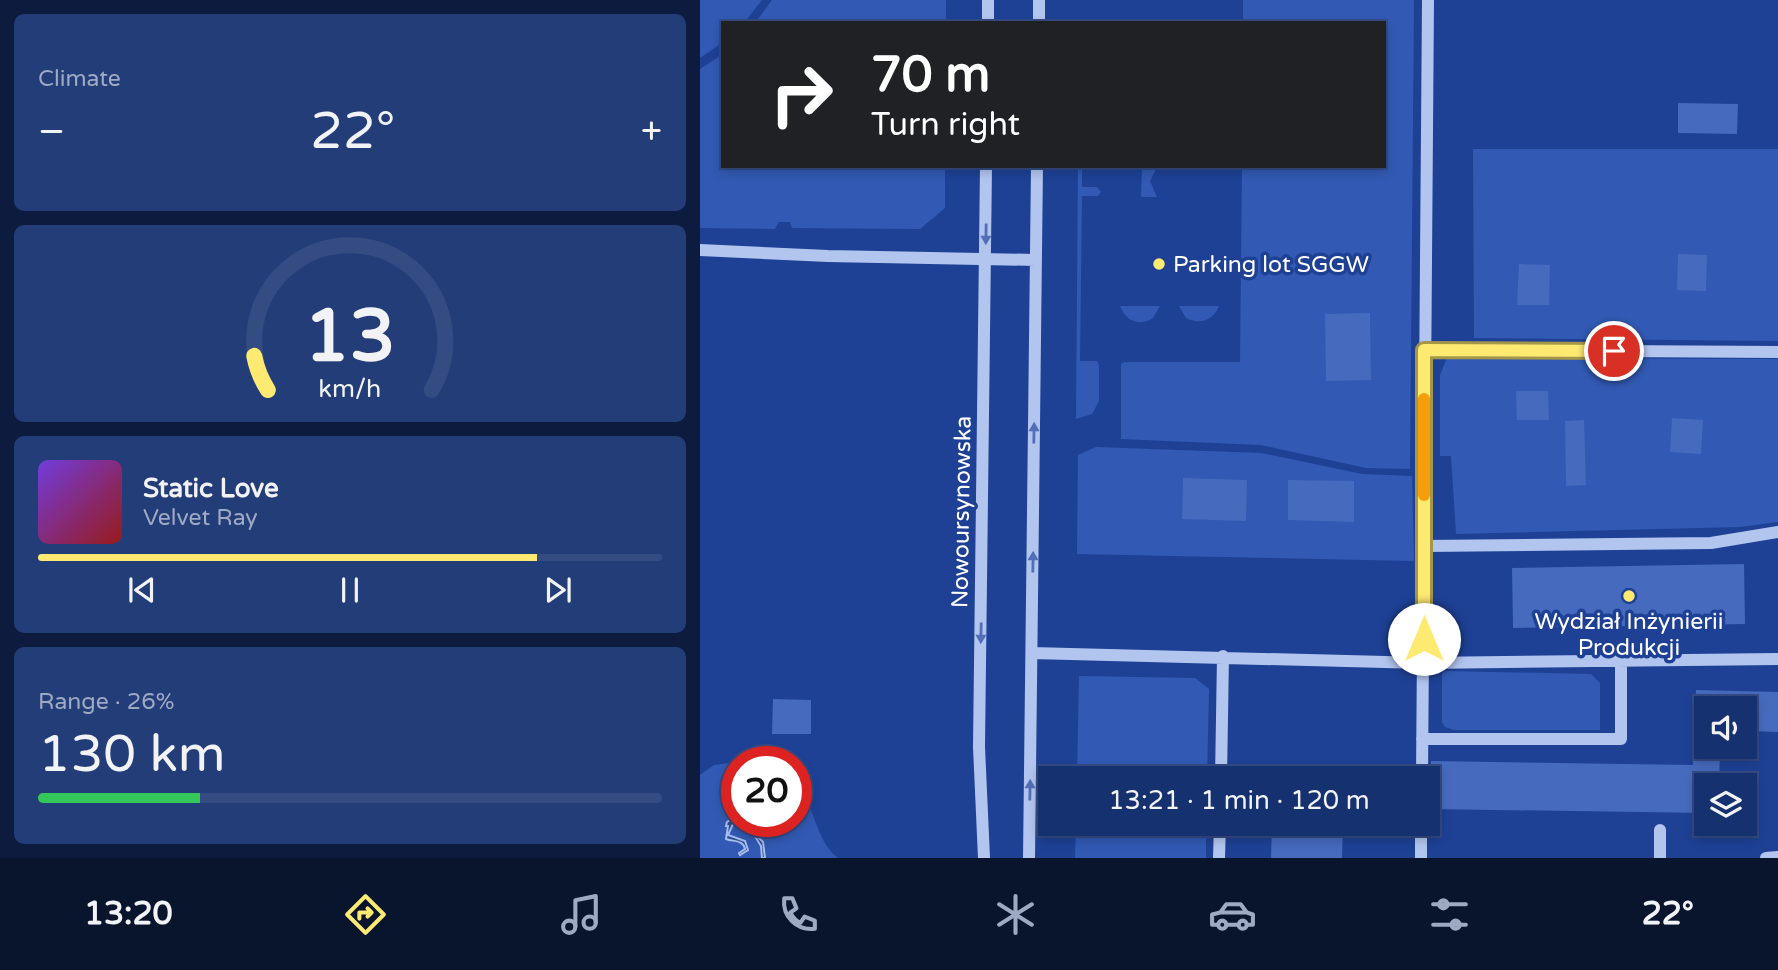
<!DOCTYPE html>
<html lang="en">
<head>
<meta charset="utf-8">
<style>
	:root { --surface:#163170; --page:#233d78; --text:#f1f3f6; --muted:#9ea9c3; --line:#354c83; --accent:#fee971 }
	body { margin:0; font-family:"Varela Round",sans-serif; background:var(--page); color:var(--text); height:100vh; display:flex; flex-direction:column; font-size:26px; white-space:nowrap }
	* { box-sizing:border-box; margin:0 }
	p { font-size:23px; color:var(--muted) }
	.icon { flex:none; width:38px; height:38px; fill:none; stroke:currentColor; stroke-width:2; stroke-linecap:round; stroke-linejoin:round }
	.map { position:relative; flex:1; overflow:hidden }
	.drawer { display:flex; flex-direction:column; gap:14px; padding:14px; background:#0c1b3e; width:700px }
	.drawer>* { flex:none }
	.hud { position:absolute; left:21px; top:21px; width:665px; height:147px; border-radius:0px; box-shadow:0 4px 10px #0003,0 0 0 2px var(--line); background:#202124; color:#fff; overflow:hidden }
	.tools { position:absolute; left:994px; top:696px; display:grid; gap:14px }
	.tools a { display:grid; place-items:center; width:63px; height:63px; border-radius:0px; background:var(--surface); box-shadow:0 4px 10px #0003,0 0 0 2px var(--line); font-size:35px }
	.speed { position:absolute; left:21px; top:746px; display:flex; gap:14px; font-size:35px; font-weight:700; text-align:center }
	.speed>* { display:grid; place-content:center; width:91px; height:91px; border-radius:50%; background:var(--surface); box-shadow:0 4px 10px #0003,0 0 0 2px var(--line); line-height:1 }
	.speed .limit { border:10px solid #d22; background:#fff; color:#111 }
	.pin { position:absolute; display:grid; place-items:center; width:60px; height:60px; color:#fff; margin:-30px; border:4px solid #fff; border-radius:50%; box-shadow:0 2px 7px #0007 }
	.me { position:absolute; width:77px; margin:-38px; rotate:0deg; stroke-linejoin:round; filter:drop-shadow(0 0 5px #0008) }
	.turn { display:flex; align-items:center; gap:24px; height:147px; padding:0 35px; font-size:32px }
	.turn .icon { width:91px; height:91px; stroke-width:2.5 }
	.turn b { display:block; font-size:49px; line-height:60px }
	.big { font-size:52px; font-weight:600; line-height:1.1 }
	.drawer .card { flex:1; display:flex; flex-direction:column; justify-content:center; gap:10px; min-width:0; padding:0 24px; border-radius:10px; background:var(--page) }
	.drawer .dial { align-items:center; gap:0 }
	.dial svg { height:182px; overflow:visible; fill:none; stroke:var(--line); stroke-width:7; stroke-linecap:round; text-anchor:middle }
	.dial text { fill:var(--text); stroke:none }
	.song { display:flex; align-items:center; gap:21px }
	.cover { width:84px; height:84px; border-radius:10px; background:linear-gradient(135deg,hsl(260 70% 55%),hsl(0 70% 35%)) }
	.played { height:7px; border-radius:4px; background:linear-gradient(90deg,var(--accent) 80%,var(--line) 80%) }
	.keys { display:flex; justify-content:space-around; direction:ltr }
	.heat { display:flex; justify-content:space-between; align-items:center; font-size:38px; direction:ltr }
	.charge { height:10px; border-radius:5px; background:linear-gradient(90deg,#34c759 26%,var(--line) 0) }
	.trip { position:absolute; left:338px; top:766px; width:402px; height:70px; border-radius:0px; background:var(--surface); box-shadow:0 4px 10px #0003,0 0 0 2px var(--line); font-weight:600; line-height:70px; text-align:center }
	.tab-bar { display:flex; height:112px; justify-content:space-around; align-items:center; background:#09142d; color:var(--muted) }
	.tab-bar .icon { width:49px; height:49px }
	.tab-bar .current { color:var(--accent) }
	.tab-bar b { font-size:32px; color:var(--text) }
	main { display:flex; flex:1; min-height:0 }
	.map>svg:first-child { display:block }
	.green { fill:#325ab4 }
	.water { fill:#2f4a8a; stroke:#a5bef1; stroke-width:2 }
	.building { fill:#466abd }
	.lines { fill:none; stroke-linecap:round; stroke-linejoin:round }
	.minor { stroke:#b2c5ef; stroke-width:12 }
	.oneway { fill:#526fb5 }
	.route-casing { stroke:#a59749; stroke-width:18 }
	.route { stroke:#fee971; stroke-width:12 }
	.slow { stroke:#f59e0b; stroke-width:12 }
	.poi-dot { fill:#fee971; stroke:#1e4196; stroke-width:2.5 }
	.labels { text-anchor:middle; stroke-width:7; stroke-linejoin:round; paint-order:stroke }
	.poi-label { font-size:23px; fill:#fff; stroke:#1e4196; text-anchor:start }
	.street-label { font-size:23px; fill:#fff; stroke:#1e4196 }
</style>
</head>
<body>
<main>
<section class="drawer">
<div class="card"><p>Climate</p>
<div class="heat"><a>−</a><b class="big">22°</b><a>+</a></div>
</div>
<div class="card dial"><svg viewBox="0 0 100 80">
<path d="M14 69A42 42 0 1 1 86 69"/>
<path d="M14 69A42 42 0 0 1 8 54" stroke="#fee971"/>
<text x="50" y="56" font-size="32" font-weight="700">13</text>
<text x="50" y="72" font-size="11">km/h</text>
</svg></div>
<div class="card">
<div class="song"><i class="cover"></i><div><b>Static Love</b><p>Velvet Ray</p></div></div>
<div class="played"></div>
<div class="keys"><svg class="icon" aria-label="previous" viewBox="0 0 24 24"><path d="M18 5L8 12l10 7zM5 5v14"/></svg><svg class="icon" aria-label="pause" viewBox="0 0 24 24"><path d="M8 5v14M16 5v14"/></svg><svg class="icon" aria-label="next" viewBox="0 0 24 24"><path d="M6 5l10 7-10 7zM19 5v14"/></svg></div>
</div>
<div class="card"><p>Range · 26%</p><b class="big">130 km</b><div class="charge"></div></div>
</section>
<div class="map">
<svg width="1078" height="858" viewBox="0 0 1078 858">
	<rect width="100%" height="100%" fill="#1e4196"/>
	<path class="green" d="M0 0H62L44 23H23V42L0 58Z
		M72 0H246V23H55Z
		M543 0H714L710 469 666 468 561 445 421 439V364L424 362H540L542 166H684V23H543Z
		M23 54V166H245V208L220 229 92 228 90 222H79L75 229 0 228V69Z
		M773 149H1078V341L774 338Z
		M378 166H382V187H397L401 192 398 196H382L380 361H397L399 365V401L392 414 376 419Z
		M442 167H457L450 181 457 197H441Z
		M420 306H460L453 318C439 327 426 321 420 306Z
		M479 306H519C514 320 500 325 486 318Z
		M747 358 1078 359V522L1040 527 756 534 751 456H740V375Z
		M396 447 561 453 662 474 712 476 714 561 377 554 378 455Z
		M745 671 891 674 900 683V730H754L745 727 742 722V674Z
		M379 676 495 678 509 689 507 779H377Z
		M37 762V821H96V784C116 806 114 839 138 858H0V775L14 765Z
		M376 824H506V858H375Z"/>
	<path class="water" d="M32 819 51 823 55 834 63 842 65 858H62L61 846 48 825 33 824 28 835 45 841 48 850 40 855 39 853 45 849C43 839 33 842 26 839L28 826H26L27 822Z"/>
	<path class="building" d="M978 103 1038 104 1037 134 978 133Z
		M978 254 1007 255 1006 291 977 290Z
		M819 264 850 265 849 305H817Z
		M670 313 671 380 626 381 625 314Z
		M816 391H848L849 420H817Z
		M972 418 1003 420 1001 454 970 452Z
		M884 420 886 485 866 486 865 421Z
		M483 478 547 480 546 521 482 519Z
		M588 480 654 481V522L588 520Z
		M1044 564 1045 624 813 628 812 568Z
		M996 690 1078 692V732L1045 731V709H1006V747H1020L1019 786H1006V813L730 809 731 761 993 765Z
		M73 699 111 700V734H72Z
		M572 824H643L642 858H571Z"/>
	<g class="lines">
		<path class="minor" d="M288 23V0
			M339 23V0
			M0 250 128 256 336 260
			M724 350 1078 352
			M724 546 1011 543 1078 532
			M332 653 723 663 1078 659
			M722 739H921V661
			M521 779 523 656
			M722 779 728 0
			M284 858 279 747 286 166
			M329 858 337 166
			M519 858 520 824
			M721 858V824
			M960 858V830
			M1066 858 1078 857"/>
	</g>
	<defs><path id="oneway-solid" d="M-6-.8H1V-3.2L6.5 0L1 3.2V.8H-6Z" transform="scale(1.75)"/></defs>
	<g class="oneway">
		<use href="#oneway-solid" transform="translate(286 234) rotate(91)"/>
		<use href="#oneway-solid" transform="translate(334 433) rotate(-89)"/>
		<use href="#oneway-solid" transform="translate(333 562) rotate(-89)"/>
		<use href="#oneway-solid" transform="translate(281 633) rotate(91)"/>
		<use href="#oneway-solid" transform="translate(330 790) rotate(-89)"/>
	</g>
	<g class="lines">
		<g class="route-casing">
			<path id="route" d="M724 639V350L914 351"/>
		</g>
		<use href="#route" class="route"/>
		<path class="slow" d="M724 399V495"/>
	</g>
	<g class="poi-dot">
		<circle cx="459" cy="264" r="7"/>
		<circle cx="929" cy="596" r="7"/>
	</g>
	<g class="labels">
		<g class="poi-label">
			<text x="473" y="272">Parking lot SGGW</text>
			<text x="929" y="629" text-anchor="middle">Wydział Inżynierii<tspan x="929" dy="26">Produkcji</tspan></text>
		</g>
		<g class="street-label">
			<text transform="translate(261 512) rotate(-89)" y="8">Nowoursynowska</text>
		</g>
	</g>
</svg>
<div class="tools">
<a><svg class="icon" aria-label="sound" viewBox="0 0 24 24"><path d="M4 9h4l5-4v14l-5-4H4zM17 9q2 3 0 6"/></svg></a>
<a><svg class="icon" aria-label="layers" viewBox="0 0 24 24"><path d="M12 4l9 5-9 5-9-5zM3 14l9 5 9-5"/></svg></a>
</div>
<div class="speed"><div class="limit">20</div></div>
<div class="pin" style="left:914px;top:351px;background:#d93025"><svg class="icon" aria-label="arrive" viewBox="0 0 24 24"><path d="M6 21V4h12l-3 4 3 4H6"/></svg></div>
<svg class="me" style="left:724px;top:639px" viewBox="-20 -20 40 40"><circle r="19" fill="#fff"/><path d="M0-13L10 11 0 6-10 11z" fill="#fee971"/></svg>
<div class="trip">13:21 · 1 min · 120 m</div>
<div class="hud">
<div class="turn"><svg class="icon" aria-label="right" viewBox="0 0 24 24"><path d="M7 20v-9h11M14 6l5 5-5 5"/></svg><div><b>70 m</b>Turn right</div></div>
</div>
</div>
</main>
<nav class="tab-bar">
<b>13:20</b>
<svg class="icon current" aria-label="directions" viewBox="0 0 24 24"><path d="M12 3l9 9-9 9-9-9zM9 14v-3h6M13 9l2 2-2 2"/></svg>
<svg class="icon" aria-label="music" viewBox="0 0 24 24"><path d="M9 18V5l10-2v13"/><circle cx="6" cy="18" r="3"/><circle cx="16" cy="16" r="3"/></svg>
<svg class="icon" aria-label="phone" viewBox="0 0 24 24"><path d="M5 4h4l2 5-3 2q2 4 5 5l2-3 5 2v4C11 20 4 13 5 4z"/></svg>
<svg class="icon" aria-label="climate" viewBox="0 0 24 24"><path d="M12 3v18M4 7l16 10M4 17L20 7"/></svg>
<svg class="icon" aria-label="car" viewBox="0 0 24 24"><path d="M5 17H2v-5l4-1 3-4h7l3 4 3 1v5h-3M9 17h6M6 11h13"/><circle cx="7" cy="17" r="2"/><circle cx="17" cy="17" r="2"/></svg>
<svg class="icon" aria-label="filters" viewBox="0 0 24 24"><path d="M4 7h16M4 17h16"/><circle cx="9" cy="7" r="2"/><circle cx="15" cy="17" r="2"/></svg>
<b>22°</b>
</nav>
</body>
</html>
